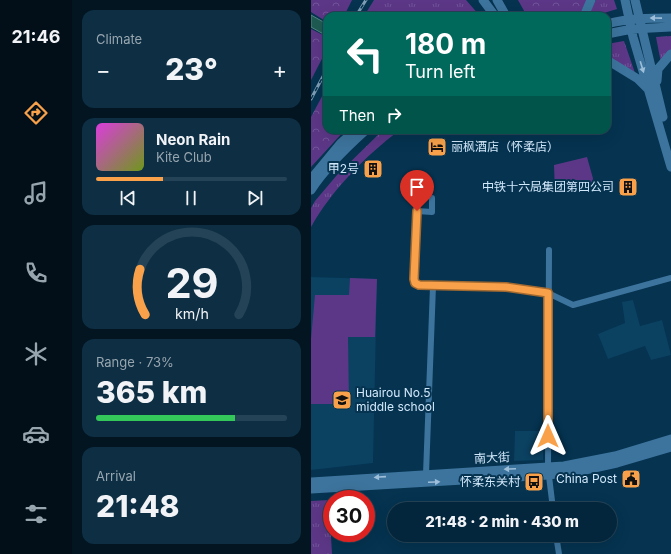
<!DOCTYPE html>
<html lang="en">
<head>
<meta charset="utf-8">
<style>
	:root { --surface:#04263c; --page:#0d2e43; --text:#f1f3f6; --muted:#97a5af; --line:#254356; --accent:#f8a14a }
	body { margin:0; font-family:Inter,"Noto Sans SC",sans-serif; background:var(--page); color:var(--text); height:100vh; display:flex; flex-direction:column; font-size:15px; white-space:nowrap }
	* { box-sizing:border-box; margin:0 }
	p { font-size:13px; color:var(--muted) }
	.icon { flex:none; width:22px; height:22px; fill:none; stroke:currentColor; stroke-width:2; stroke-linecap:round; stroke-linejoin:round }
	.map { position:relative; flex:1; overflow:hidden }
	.drawer { display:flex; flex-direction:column; gap:10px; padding:10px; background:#021521; width:239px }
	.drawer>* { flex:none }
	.banner { position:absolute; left:12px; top:12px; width:288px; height:122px; border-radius:12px; box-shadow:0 4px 16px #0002,0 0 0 1px var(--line); background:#00695c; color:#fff; overflow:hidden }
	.speed { position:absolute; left:12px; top:490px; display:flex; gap:8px; font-size:20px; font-weight:700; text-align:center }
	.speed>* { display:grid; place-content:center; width:52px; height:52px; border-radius:50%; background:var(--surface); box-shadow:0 4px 16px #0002,0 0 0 1px var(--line); line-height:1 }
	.speed .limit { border:6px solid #d22; background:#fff; color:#111 }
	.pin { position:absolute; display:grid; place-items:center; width:34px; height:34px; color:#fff; margin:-41px -17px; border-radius:50% 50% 50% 0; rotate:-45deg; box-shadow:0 0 4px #0007 }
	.pin .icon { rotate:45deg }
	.me { position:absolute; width:44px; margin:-22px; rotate:0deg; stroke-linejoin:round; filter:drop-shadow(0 0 3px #0008) }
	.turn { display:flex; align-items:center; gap:14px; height:84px; padding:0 16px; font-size:18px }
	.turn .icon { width:52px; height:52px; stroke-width:2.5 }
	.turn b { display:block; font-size:28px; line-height:34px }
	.then { display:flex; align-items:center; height:38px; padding:0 16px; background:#0003; gap:8px; font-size:15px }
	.big { font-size:30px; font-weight:800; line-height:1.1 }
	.drawer .tile { flex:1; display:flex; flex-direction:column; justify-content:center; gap:6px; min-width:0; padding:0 14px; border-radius:12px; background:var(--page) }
	.drawer .dial { align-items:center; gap:0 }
	.dial svg { height:104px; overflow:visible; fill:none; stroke:var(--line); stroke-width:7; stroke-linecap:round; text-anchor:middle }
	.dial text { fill:var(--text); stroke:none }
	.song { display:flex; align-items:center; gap:12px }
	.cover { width:48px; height:48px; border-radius:6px; background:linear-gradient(135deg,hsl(300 70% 55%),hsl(80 70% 35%)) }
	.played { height:4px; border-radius:2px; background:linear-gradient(90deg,var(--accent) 35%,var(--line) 35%) }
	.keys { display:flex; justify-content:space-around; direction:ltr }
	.heat { display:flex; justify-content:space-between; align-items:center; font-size:22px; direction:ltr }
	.charge { height:6px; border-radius:3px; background:linear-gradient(90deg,#34c759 73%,var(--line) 0) }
	.trip { position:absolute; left:76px; top:502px; width:230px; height:40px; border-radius:20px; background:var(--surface); box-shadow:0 4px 16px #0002,0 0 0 1px var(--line); font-weight:800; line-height:40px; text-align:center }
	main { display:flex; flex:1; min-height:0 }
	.tab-bar { display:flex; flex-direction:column; width:72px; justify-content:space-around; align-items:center; background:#020f18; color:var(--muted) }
	.tab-bar .icon { width:28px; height:28px }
	.tab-bar .active { color:var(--accent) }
	.tab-bar b { font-size:18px; color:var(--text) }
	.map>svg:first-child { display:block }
	.built { fill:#0b4161 }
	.grass { fill:url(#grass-tufts) }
	.park { fill:url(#park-crowns) }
	.garden { fill:#5c3787 }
	.water { fill:#1f5b52; stroke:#558585 }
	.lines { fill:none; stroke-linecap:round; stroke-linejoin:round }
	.minor { stroke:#3d749d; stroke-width:6 }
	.secondary { stroke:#3d749d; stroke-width:9 }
	.rail-casing { stroke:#7e9eb5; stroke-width:3 }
	.rail { stroke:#053350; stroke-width:1.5; stroke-dasharray:4.5; stroke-linecap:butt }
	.oneway { fill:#9ebfda }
	.route-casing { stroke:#a16930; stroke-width:10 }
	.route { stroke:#f8a14a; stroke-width:7 }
	.labels { text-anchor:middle; stroke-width:4; stroke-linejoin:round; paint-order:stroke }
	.poi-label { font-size:12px; fill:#d2e8fb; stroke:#053350; text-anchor:end }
	.street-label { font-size:12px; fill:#d2e8fb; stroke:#053350 }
</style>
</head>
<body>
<main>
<nav class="tab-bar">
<b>21:46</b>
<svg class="icon active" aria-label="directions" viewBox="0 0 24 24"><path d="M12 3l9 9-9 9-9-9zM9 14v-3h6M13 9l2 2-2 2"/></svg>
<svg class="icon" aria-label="music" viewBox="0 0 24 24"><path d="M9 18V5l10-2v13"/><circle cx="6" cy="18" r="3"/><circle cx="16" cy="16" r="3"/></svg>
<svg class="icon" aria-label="phone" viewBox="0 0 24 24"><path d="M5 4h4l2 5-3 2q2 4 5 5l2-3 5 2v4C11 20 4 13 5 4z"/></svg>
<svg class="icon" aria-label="climate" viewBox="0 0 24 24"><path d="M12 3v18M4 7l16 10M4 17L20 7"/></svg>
<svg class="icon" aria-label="car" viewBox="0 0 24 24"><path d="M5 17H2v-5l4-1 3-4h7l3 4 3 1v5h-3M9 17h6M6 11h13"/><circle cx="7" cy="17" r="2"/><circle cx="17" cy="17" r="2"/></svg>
<svg class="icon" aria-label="filters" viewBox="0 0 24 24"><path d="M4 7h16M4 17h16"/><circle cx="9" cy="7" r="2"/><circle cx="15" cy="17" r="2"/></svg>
</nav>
<section class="drawer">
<div class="tile"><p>Climate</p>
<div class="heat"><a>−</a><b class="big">23°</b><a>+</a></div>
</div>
<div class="tile">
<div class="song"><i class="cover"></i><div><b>Neon Rain</b><p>Kite Club</p></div></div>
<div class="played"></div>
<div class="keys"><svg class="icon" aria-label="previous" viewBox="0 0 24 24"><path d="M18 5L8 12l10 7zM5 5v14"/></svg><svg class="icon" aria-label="pause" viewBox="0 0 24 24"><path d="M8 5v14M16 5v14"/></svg><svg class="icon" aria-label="next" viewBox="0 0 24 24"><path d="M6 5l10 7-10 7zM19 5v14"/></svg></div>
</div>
<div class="tile dial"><svg viewBox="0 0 100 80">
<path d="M14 69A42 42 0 1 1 86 69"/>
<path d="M14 69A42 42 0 0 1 10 34" stroke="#f8a14a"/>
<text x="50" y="56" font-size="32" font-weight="700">29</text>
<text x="50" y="72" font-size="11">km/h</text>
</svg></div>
<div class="tile"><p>Range · 73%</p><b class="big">365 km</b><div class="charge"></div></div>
<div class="tile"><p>Arrival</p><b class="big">21:48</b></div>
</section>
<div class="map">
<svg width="360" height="554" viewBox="0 0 360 554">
	<defs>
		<pattern id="grass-tufts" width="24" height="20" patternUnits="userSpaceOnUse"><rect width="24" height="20" fill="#5c3787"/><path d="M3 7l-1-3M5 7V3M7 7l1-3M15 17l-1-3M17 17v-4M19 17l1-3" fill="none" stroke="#725499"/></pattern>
		<pattern id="park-crowns" width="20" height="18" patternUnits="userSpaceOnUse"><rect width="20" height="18" fill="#5c3787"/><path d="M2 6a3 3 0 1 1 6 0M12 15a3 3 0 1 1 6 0" fill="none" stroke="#725499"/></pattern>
	</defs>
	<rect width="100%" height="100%" fill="#053350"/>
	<path class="built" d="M0 277 66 279 62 463 0 470Z
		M322 300 329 326 351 320 360 355 340 360 334 346 297 359 287 334 314 323 311 302Z
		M204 431H232V460L203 461Z"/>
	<path class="grass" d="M63 0H155L169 16H53Z
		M285 0H303L306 9 283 16H276Z
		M360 36V52L350 63 345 37Z
		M313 41 324 73 296 56V44Z
		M72 130H89C55 155 20 191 0 227V208L4 201 26 175Z
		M18 500 21 554H0V501Z"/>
	<path class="park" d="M0 0H41L33 16H16V22L0 12Z
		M207 0H276L268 16H216Z
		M0 29 16 37V49L0 80Z
		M16 87V130H34L0 167V117Z"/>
	<path class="garden" d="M276 157 283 182 244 194 243 165Z
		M39 278 66 279 64 337H37L38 404H0V339L4 295H38Z"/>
	<path class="water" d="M0 15 16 24V36L0 27Z"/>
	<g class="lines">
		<path class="minor" d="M121 198V212L106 211 103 279 104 283 108 285 195 287 237 293 262 305 360 278
			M238 250 237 468 242 509
			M115 474 122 286
			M245 535 248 554"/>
		<path class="secondary" d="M172 0 184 16
			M186 0 195 16
			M314 0 322 37 360 167
			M324 0 352 117
			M273 16 280 0
			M296 24C317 18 338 18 360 18
			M296 34 321 29 360 27
			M296 60 327 79 337 89
			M346 81 347 69 360 54
			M0 179 30 143 45 130
			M0 190C15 167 35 148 55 130
			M0 482 253 466 304 456 360 439
			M0 489 238 475 274 470 306 463 360 447"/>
		<g class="rail-casing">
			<path id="rail" d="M45 16 55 0
				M0 99 16 69"/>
		</g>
		<use href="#rail" class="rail"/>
	</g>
	<defs><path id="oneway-solid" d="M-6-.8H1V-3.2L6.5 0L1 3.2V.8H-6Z"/></defs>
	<g class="oneway">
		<use href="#oneway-solid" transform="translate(345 18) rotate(-179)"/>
		<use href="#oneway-solid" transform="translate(331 67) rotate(73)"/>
		<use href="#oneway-solid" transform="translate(199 469) rotate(177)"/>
		<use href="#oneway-solid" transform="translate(69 477) rotate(176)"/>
		<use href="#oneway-solid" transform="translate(123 482) rotate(-3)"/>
	</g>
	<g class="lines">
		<g class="route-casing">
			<path id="route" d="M106 211 103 279 104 283 108 285 195 287 237 293V436"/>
		</g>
		<use href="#route" class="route"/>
	</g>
	<defs>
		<g id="hotel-square" transform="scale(1)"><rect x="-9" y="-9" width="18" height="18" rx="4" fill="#f8a14a" stroke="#053350"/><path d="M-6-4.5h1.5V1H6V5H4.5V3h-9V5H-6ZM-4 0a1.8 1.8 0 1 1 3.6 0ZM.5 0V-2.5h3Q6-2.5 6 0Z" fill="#111"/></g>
		<g id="building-square" transform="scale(1)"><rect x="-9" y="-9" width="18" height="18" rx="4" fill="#f8a14a" stroke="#053350"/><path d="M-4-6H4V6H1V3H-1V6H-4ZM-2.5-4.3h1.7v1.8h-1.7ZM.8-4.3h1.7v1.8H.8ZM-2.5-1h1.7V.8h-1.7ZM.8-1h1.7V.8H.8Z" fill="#111"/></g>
		<g id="school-square" transform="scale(1)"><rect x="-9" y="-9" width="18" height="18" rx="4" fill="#f8a14a" stroke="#053350"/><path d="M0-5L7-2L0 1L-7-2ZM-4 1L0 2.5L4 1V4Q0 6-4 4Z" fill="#111"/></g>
		<g id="civic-square" transform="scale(1)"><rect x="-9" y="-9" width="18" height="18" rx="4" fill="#f8a14a" stroke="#053350"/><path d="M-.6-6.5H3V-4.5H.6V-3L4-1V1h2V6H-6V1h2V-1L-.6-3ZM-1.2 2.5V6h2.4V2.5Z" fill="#111"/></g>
		<g id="bus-square" transform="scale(1)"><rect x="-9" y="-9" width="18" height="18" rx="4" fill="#f8a14a" stroke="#053350"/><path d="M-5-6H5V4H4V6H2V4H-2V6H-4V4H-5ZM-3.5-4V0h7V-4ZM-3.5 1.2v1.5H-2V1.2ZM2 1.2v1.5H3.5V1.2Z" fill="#111"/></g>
	</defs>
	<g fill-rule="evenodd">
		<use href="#hotel-square" x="126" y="147"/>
		<use href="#building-square" x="62" y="169"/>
		<use href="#building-square" x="317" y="187"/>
		<use href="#school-square" x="31" y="400"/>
		<use href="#civic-square" x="320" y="479"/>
		<use href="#bus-square" x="223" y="482"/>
	</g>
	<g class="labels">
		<g class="poi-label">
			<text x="140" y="151" text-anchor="start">丽枫酒店（怀柔店）</text>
			<text x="48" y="173">甲2号</text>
			<text x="303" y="191">中铁十六局集团第四公司</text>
			<text x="45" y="397" text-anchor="start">Huairou No.5<tspan x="45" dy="14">middle school</tspan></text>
			<text x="306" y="483">China Post</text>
			<text x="209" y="486">怀柔东关村</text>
		</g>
		<g class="street-label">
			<text transform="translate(181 458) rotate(-3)" y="4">南大街</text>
		</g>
	</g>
</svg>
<div class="speed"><div class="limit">30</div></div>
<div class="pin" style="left:106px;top:211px;background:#d93025"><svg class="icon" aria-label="arrive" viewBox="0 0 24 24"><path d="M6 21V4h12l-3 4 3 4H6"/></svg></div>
<svg class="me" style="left:237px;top:436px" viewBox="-20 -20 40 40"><path d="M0-17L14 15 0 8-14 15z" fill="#f8a14a" stroke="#fff" stroke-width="4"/></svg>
<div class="trip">21:48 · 2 min · 430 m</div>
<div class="banner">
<div class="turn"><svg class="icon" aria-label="left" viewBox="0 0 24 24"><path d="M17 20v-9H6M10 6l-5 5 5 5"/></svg><div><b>180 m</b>Turn left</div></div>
<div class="then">Then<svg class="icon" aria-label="right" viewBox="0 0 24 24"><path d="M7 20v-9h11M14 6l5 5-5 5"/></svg></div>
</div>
</div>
</main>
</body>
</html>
